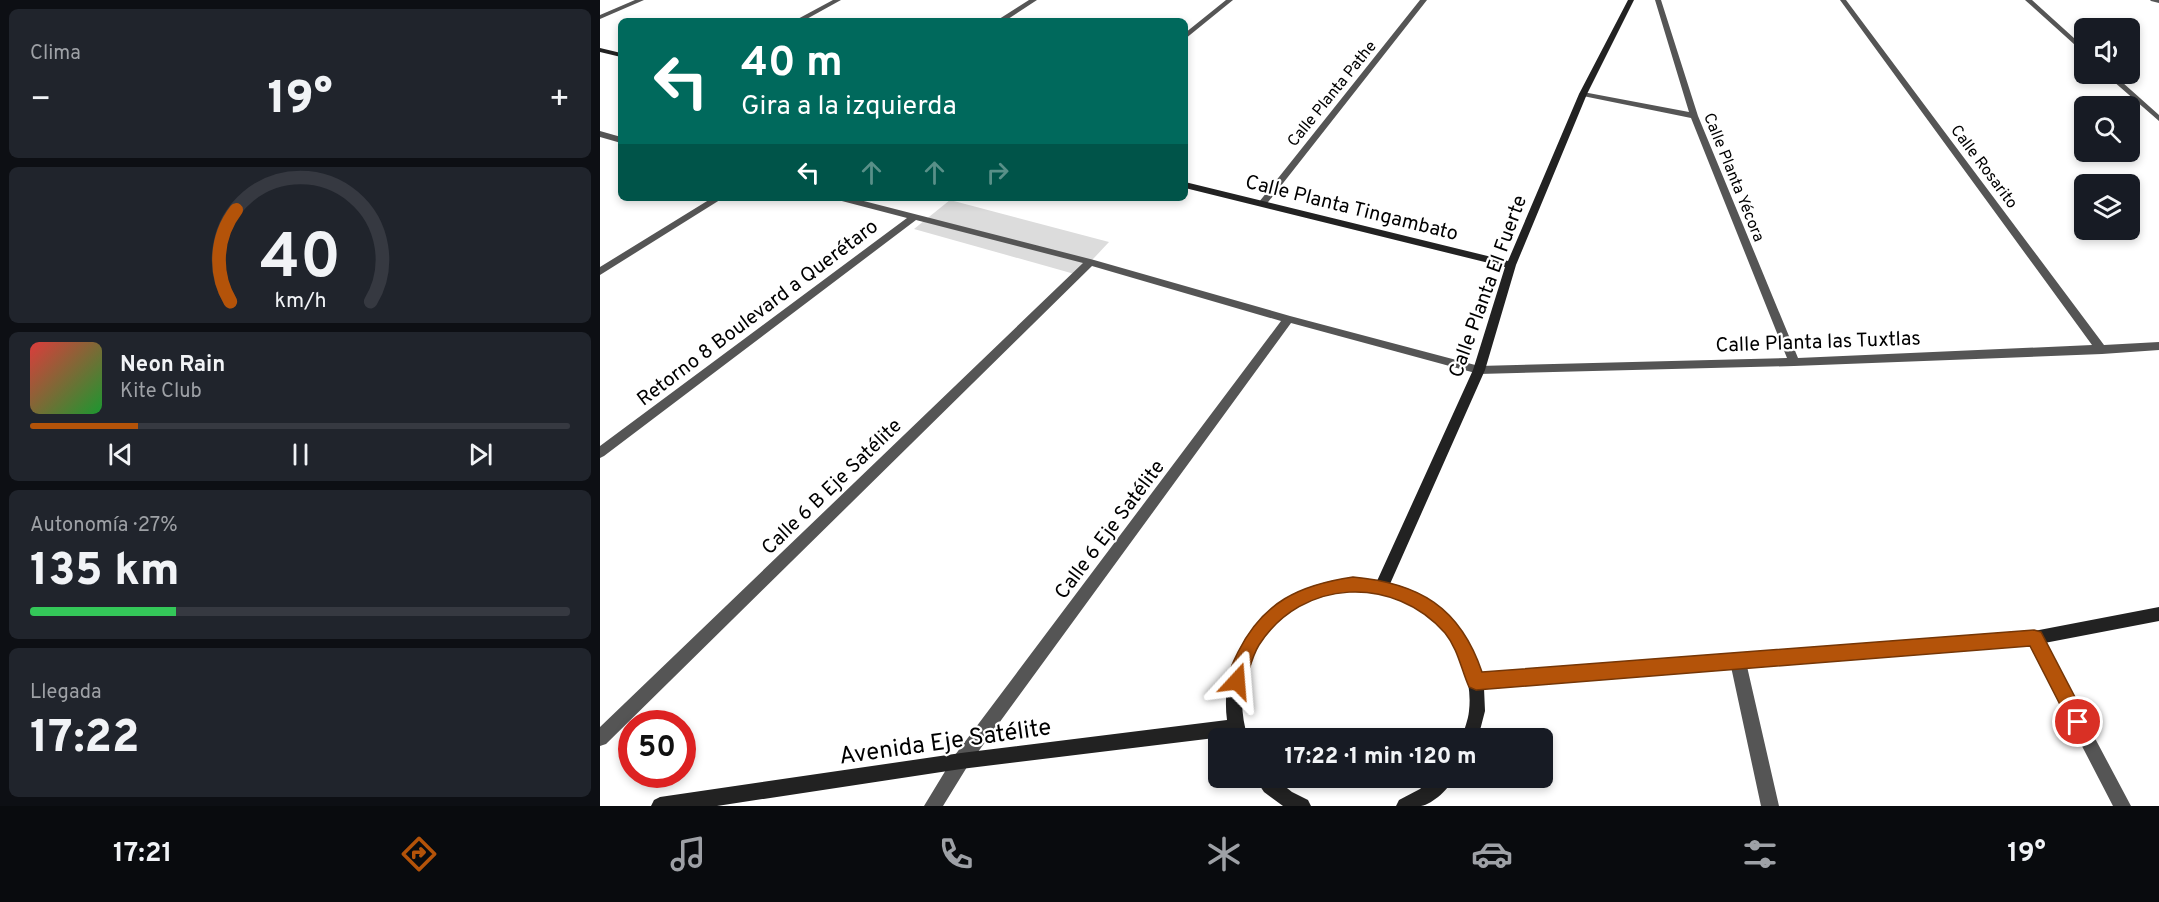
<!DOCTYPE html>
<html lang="es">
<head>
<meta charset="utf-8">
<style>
	:root { --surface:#171b24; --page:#20242c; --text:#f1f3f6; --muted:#9ea1a6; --line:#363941; --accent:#b45309 }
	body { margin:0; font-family:Overpass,sans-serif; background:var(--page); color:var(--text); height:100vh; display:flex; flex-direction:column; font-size:22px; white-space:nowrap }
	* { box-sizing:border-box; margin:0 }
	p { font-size:20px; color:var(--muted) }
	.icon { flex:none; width:33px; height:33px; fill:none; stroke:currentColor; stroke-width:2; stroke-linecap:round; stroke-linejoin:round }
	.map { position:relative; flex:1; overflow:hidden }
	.drawer { display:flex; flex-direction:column; gap:9px; padding:9px; background:#0d0f14; width:600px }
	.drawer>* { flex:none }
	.guide { position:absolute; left:18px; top:18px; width:570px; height:183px; border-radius:9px; box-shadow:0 3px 9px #0003; background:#00695c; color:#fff; overflow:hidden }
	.controls { position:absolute; left:1474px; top:18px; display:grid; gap:12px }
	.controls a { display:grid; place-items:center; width:66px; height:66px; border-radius:9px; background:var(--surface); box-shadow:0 3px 9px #0003; font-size:30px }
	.speed { position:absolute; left:18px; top:710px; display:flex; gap:12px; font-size:30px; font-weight:700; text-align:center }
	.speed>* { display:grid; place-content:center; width:78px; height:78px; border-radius:50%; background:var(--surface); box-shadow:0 3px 9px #0003; line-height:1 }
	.speed .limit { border:9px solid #d22; background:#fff; color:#111 }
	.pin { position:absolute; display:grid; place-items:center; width:51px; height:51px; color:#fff; margin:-26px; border:3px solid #fff; border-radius:50%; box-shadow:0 2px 6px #0007 }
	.me { position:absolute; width:66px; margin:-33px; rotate:19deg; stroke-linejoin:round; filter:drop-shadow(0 0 4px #0008) }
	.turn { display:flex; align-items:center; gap:21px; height:126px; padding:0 24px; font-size:27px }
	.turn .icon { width:78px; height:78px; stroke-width:2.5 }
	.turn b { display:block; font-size:42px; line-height:51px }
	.lanes { display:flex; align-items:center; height:57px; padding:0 24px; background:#0003; justify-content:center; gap:30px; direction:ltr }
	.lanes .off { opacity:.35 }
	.big { font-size:45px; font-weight:800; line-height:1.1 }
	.drawer .tile { flex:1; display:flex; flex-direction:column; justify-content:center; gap:9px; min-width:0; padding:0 21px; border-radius:9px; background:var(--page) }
	.drawer .dial { align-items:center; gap:0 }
	.dial svg { height:156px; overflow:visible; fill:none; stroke:var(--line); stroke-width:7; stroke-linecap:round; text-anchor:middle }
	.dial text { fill:var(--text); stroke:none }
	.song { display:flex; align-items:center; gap:18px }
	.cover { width:72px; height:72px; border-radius:9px; background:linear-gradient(135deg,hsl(0 70% 55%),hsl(130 70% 35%)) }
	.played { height:6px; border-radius:3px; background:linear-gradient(90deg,var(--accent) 20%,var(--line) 20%) }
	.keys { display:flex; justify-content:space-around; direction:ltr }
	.heat { display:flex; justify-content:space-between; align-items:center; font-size:33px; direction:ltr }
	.charge { height:9px; border-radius:4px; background:linear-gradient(90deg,#34c759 27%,var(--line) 0) }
	.trip { position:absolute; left:608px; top:728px; width:345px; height:60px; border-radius:9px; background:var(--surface); box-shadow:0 3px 9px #0003; font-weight:800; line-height:60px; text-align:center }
	.dock { display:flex; height:96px; justify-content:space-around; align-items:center; background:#090b0e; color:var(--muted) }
	.dock .icon { width:42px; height:42px }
	.dock .active { color:var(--accent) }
	.dock b { font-size:27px; color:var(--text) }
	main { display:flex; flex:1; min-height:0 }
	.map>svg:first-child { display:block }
	.green { fill:#dcdcdc }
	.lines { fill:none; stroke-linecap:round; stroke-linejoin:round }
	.street { fill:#555; fill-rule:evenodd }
	.secondary { fill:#222; fill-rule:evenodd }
	.route { fill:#b45309; stroke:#753606; stroke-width:1.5 }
	.labels { text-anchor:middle; stroke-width:4.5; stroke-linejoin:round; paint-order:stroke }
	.far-street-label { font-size:16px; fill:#000; stroke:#fff }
	.street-label { font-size:20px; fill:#000; stroke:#fff }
	.near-street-label { font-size:24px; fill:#000; stroke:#fff }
</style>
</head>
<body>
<main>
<section class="drawer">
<div class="tile"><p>Clima</p>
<div class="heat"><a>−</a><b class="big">19°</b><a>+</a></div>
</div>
<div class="tile dial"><svg viewBox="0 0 100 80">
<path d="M14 69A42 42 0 1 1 86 69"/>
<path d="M14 69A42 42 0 0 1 17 22" stroke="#b45309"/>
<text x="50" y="56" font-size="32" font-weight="700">40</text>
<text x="50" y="72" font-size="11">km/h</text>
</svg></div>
<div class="tile">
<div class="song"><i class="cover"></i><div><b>Neon Rain</b><p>Kite Club</p></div></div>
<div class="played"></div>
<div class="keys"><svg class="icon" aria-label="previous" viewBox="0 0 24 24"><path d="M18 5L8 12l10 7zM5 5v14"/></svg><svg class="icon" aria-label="pause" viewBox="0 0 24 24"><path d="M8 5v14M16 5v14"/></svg><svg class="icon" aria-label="next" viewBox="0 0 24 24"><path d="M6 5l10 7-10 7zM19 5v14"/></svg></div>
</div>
<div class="tile"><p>Autonomía · 27%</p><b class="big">135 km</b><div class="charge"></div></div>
<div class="tile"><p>Llegada</p><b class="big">17:22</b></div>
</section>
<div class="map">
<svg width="1559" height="806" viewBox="0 0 1559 806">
	<rect width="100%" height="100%" fill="#fff"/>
	<path class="green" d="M350 200 509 242 478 275 314 229Z"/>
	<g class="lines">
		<path class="street" d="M35 0H44L0 19V15Z
			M233 0H241L203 21H194Z
			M429 0H437L405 21H396Z
			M626 0H633L585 39V33Z
			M820 0H827L665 206H659V202Z
			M1055 0H1061L1098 116 1198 358 1492 345 1240 0H1246L1504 345 1559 342V350L1502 354 1194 366 879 374 691 323 367 767 343 806H324L355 755 681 321 492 266 6 744 0 746V727L483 263 316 220 4 456 0 458V446L307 218 238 200 236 198H252L494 260 690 316 879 366 1187 358 1091 118 983 96 979 94 983 92 1089 112Z
			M1425 0H1432L1485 48V54Z
			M1550 0H1559V3L1551 1Z
			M1505 74H1513L1559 115V121Z
			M0 131 21 137V143L0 137Z
			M112 198H123L0 275V267Z
			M1434 631 1439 633 1531 806H1513L1426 638 1429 633Z
			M1138 655 1143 657 1146 662 1179 806H1161L1130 662 1133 657Z"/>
		<path class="secondary" d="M1028 0H1034L987 94 916 265 885 370 790 584C836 594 868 629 881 673L1434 631 1559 607V621L1434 645 884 688 885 711 878 738H862C864 729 868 721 869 711 872 686 864 658 849 638 797 571 694 577 654 654 640 681 639 710 648 738H632L631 736 361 769 117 806H51L54 800 60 797 361 753 627 720C618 654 667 594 731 582 745 580 762 578 777 581L873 370 905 267 585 188V182L908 261 979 94Z
			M0 48 21 53V57L0 52Z
			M654 777H673L692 792 708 800 711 806H683L664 792Z
			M833 777H854C850 788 833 804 821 806 814 806 804 806 796 806L799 800 820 789Z"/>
	</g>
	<path class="route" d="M753 577C819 583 860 607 882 672L1434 630 1441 632 1488 722 1485 728 1478 731 1472 728 1430 646 876 690 869 687C861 669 858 649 845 633 794 575 702 578 659 645 651 658 649 673 643 687L637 690 630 687C625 676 633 663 638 652 663 602 699 585 753 577Z"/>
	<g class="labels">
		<g class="far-street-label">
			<text transform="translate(731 93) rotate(-51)" y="6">Calle Planta Pathe</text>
			<text transform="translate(1385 166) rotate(53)" y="6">Calle Rosarito</text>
			<text transform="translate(1135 177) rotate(68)" y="6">Calle Planta Yécora</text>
		</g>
		<g class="street-label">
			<text transform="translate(752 207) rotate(14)" y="7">Calle Planta Tingambato</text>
			<text transform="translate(887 286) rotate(-70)" y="7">Calle Planta El Fuerte</text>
			<text transform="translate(157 312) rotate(-37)" y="7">Retorno 8 Boulevard a Querétaro</text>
			<text transform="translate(1218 341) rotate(-2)" y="7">Calle Planta las Tuxtlas</text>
			<text transform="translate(231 486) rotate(-44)" y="7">Calle 6 B Eje Satélite</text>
			<text transform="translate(509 529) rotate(-53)" y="7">Calle 6 Eje Satélite</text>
		</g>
		<g class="near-street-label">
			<text transform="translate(345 741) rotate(-8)" y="8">Avenida Eje Satélite</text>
		</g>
	</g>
</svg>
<div class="controls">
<a><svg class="icon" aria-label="sound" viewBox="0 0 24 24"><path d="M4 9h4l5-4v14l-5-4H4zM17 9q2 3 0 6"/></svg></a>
<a><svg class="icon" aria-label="search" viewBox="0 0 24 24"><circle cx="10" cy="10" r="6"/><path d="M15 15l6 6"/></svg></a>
<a><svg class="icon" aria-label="layers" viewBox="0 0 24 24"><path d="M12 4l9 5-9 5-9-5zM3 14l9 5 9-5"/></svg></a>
</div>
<div class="speed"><div class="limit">50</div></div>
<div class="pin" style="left:1478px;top:722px;background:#d93025"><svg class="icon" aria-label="arrive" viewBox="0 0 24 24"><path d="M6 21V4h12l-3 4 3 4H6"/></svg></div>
<svg class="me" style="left:637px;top:681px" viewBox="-20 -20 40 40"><path d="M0-17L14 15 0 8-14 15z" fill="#b45309" stroke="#fff" stroke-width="4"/></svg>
<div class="trip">17:22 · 1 min · 120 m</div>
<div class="guide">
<div class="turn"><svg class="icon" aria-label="left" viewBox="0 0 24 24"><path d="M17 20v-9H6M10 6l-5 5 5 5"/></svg><div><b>40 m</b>Gira a la izquierda</div></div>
<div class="lanes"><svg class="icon" aria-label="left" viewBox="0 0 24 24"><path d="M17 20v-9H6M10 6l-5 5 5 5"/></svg><svg class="icon off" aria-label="ahead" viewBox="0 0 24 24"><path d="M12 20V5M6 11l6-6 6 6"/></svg><svg class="icon off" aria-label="ahead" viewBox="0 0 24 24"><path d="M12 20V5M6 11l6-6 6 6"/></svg><svg class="icon off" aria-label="right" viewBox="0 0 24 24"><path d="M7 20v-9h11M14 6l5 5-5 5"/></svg></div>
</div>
</div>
</main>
<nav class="dock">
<b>17:21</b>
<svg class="icon active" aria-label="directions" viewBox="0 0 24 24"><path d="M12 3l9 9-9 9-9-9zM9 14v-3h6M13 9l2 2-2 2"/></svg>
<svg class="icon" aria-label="music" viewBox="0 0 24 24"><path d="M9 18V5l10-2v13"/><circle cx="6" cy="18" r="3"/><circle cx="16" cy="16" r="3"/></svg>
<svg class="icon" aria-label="phone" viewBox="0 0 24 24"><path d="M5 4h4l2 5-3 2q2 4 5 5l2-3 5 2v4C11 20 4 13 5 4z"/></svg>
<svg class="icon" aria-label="climate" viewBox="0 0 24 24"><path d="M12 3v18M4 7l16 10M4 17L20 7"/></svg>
<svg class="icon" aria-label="car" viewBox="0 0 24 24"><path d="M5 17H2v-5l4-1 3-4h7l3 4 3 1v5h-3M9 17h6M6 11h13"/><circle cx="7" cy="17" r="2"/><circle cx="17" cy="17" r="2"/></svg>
<svg class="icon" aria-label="filters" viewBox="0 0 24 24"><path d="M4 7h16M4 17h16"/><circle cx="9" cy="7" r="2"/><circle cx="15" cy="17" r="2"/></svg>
<b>19°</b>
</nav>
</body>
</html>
